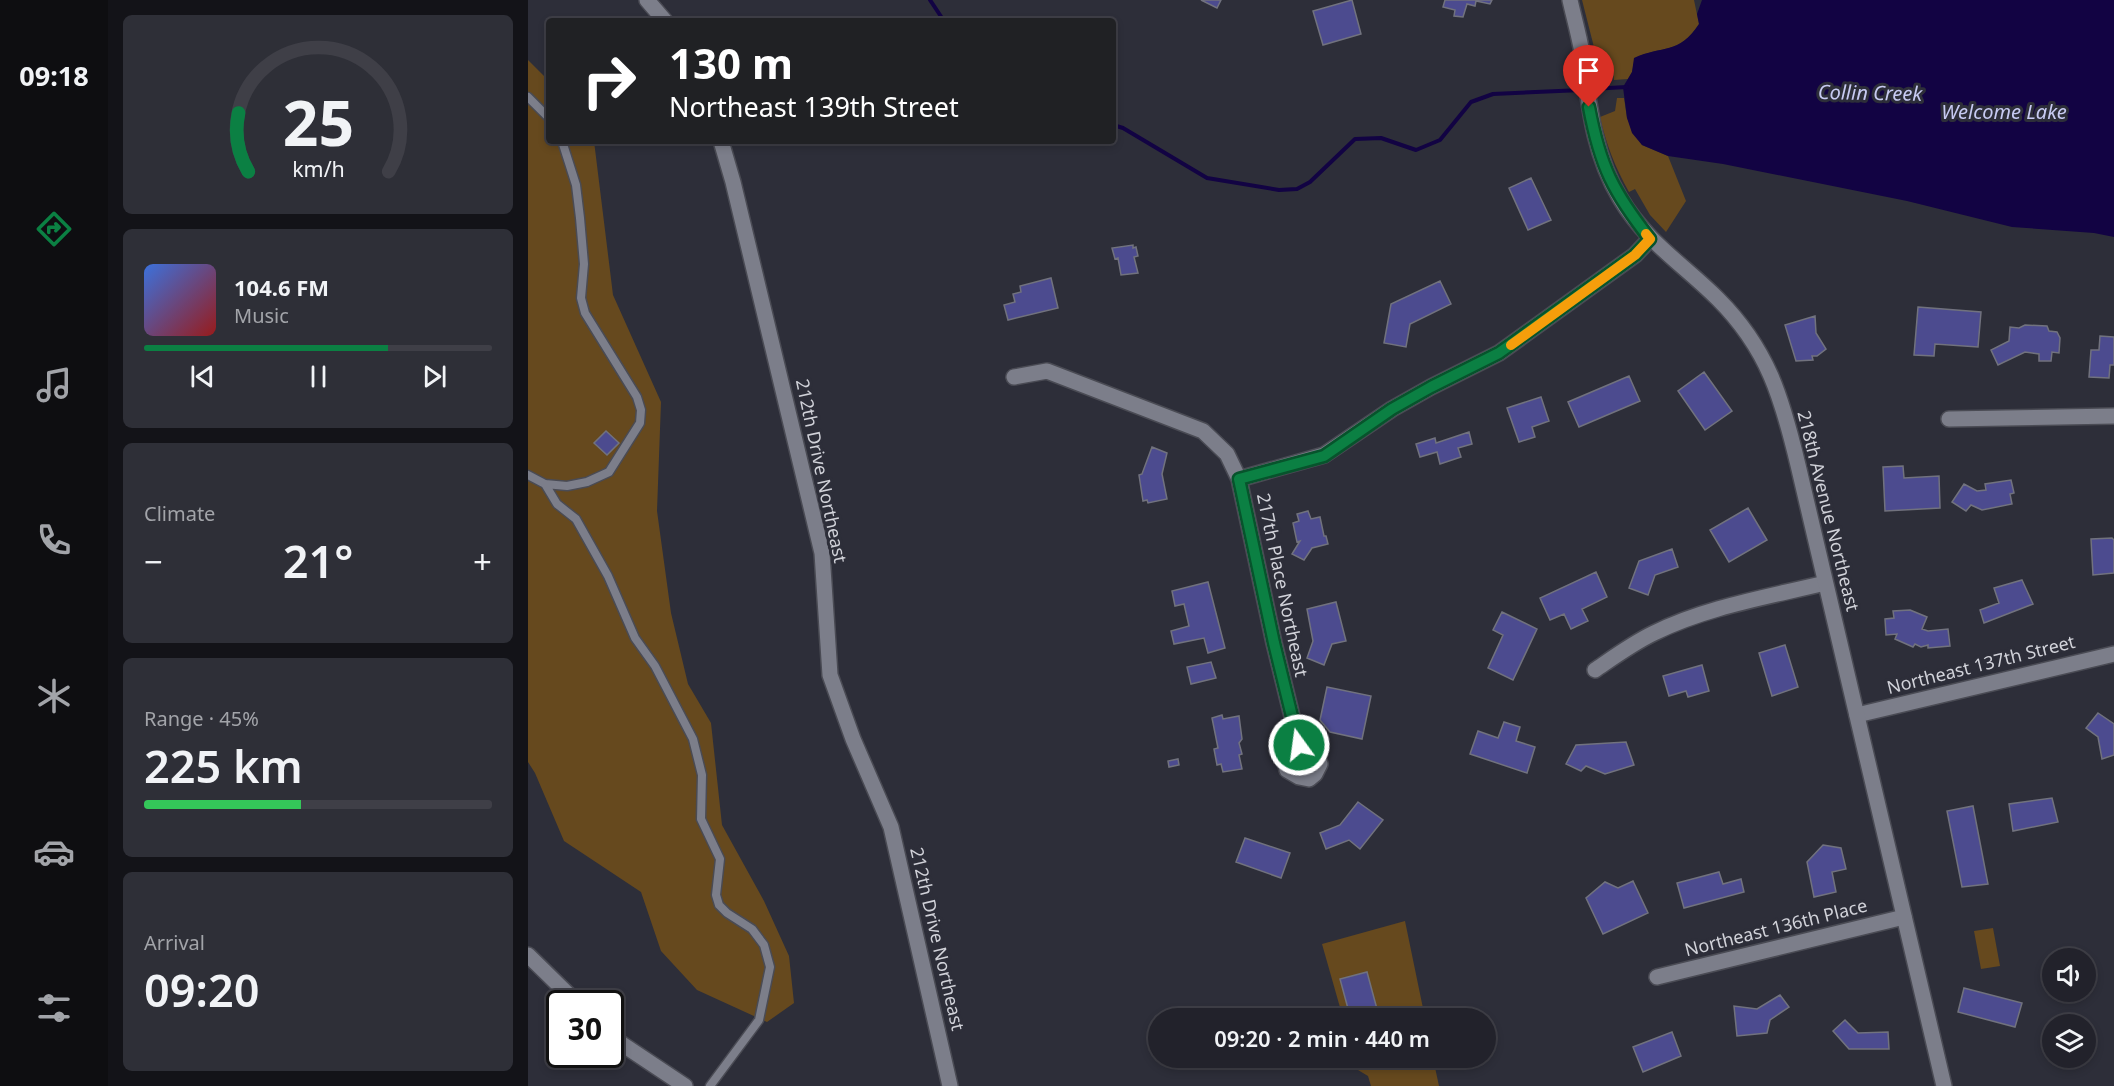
<!DOCTYPE html>
<html lang="en">
<head>
<meta charset="utf-8">
<style>
	:root { --surface:#22222b; --page:#2e2f37; --text:#f1f3f6; --muted:#a2a4a9; --line:#3f3f47; --accent:#0b8043 }
	body { margin:0; font-family:"Noto Sans",sans-serif; background:var(--page); color:var(--text); height:100vh; display:flex; flex-direction:column; font-size:22px; white-space:nowrap }
	* { box-sizing:border-box; margin:0 }
	p { font-size:20px; color:var(--muted) }
	.icon { flex:none; width:33px; height:33px; fill:none; stroke:currentColor; stroke-width:2; stroke-linecap:round; stroke-linejoin:round }
	.map { position:relative; flex:1; overflow:hidden }
	.drawer { display:flex; flex-direction:column; gap:15px; padding:15px; background:#131318; width:420px }
	.drawer>* { flex:none }
	.guide { position:absolute; left:18px; top:18px; width:570px; height:126px; border-radius:6px; box-shadow:0 3px 9px #0003,0 0 0 2px var(--line); background:#202124; color:#fff; overflow:hidden }
	.controls { position:absolute; left:1514px; top:948px; display:grid; gap:12px }
	.controls a { display:grid; place-items:center; width:54px; height:54px; border-radius:50%; background:var(--surface); box-shadow:0 3px 9px #0003,0 0 0 2px var(--line); font-size:30px }
	.speed { position:absolute; left:18px; top:990px; display:flex; gap:12px; font-size:30px; font-weight:700; text-align:center }
	.speed>* { display:grid; place-content:center; width:78px; height:78px; border-radius:50%; background:var(--surface); box-shadow:0 3px 9px #0003,0 0 0 2px var(--line); line-height:1 }
	.speed .limit { border:3px solid #111; border-radius:9px; background:#fff; color:#111 }
	.pin { position:absolute; display:grid; place-items:center; width:51px; height:51px; color:#fff; margin:-62px -26px; border-radius:50% 50% 50% 0; rotate:-45deg; box-shadow:0 0 6px #0007 }
	.pin .icon { rotate:45deg }
	.me { position:absolute; width:66px; margin:-33px; rotate:346deg; stroke-linejoin:round; filter:drop-shadow(0 0 4px #0008) }
	.turn { display:flex; align-items:center; gap:21px; height:126px; padding:0 24px; font-size:27px }
	.turn .icon { width:78px; height:78px; stroke-width:2.5 }
	.turn b { display:block; font-size:42px; line-height:51px }
	.big { font-size:45px; font-weight:600; line-height:1.1 }
	.drawer .widget { flex:1; display:flex; flex-direction:column; justify-content:center; gap:9px; min-width:0; padding:0 21px; border-radius:9px; background:var(--page) }
	.drawer .dial { align-items:center; gap:0 }
	.dial svg { height:156px; overflow:visible; fill:none; stroke:var(--line); stroke-width:7; stroke-linecap:round; text-anchor:middle }
	.dial text { fill:var(--text); stroke:none }
	.song { display:flex; align-items:center; gap:18px }
	.cover { width:72px; height:72px; border-radius:9px; background:linear-gradient(135deg,hsl(220 70% 55%),hsl(0 70% 35%)) }
	.played { height:6px; border-radius:3px; background:linear-gradient(90deg,var(--accent) 70%,var(--line) 70%) }
	.keys { display:flex; justify-content:space-around; direction:ltr }
	.heat { display:flex; justify-content:space-between; align-items:center; font-size:33px; direction:ltr }
	.charge { height:9px; border-radius:4px; background:linear-gradient(90deg,#34c759 45%,var(--line) 0) }
	.trip { position:absolute; left:620px; top:1008px; width:348px; height:60px; border-radius:30px; background:var(--surface); box-shadow:0 3px 9px #0003,0 0 0 2px var(--line); font-weight:600; line-height:60px; text-align:center }
	main { display:flex; flex:1; min-height:0 }
	.tab-bar { display:flex; flex-direction:column; width:108px; justify-content:space-around; align-items:center; background:#0e0e11; color:var(--muted) }
	.tab-bar .icon { width:42px; height:42px }
	.tab-bar .on { color:var(--accent) }
	.tab-bar b { font-size:27px; color:var(--text) }
	.map>svg:first-child { display:block }
	.green { fill:#66491e }
	.water { fill:#120343 }
	.lines { fill:none; stroke-linecap:round; stroke-linejoin:round }
	.stream { stroke:#120343; stroke-width:4 }
	.building { fill:#4c4b8f; stroke:#71727e; stroke-width:1.5 }
	.service-casing { stroke:#4a4b54; stroke-width:11 }
	.minor-casing { stroke:#4a4b54; stroke-width:18 }
	.tertiary-casing { stroke:#4a4b54; stroke-width:18 }
	.service { stroke:#7c7e8a; stroke-width:8 }
	.minor { stroke:#7c7e8a; stroke-width:15 }
	.tertiary { stroke:#7c7e8a; stroke-width:15 }
	.route-casing { stroke:#07532c; stroke-width:15 }
	.route { stroke:#0b8043; stroke-width:10 }
	.slow { stroke:#f59e0b; stroke-width:10 }
	.labels { text-anchor:middle; stroke-width:6; stroke-linejoin:round; paint-order:stroke }
	.street-label { font-size:18px; fill:#d1d2d9; stroke:#2d2e39 }
	.water-label { font-size:20px; font-style:italic; fill:#c7caf2; stroke:#2d2e39 }
</style>
</head>
<body>
<main>
<nav class="tab-bar">
<b>09:18</b>
<svg class="icon on" aria-label="directions" viewBox="0 0 24 24"><path d="M12 3l9 9-9 9-9-9zM9 14v-3h6M13 9l2 2-2 2"/></svg>
<svg class="icon" aria-label="music" viewBox="0 0 24 24"><path d="M9 18V5l10-2v13"/><circle cx="6" cy="18" r="3"/><circle cx="16" cy="16" r="3"/></svg>
<svg class="icon" aria-label="phone" viewBox="0 0 24 24"><path d="M5 4h4l2 5-3 2q2 4 5 5l2-3 5 2v4C11 20 4 13 5 4z"/></svg>
<svg class="icon" aria-label="climate" viewBox="0 0 24 24"><path d="M12 3v18M4 7l16 10M4 17L20 7"/></svg>
<svg class="icon" aria-label="car" viewBox="0 0 24 24"><path d="M5 17H2v-5l4-1 3-4h7l3 4 3 1v5h-3M9 17h6M6 11h13"/><circle cx="7" cy="17" r="2"/><circle cx="17" cy="17" r="2"/></svg>
<svg class="icon" aria-label="filters" viewBox="0 0 24 24"><path d="M4 7h16M4 17h16"/><circle cx="9" cy="7" r="2"/><circle cx="15" cy="17" r="2"/></svg>
</nav>
<section class="drawer">
<div class="widget dial"><svg viewBox="0 0 100 80">
<path d="M14 69A42 42 0 1 1 86 69"/>
<path d="M14 69A42 42 0 0 1 9 39" stroke="#0b8043"/>
<text x="50" y="56" font-size="32" font-weight="700">25</text>
<text x="50" y="72" font-size="11">km/h</text>
</svg></div>
<div class="widget">
<div class="song"><i class="cover"></i><div><b>104.6 FM</b><p>Music</p></div></div>
<div class="played"></div>
<div class="keys"><svg class="icon" aria-label="previous" viewBox="0 0 24 24"><path d="M18 5L8 12l10 7zM5 5v14"/></svg><svg class="icon" aria-label="pause" viewBox="0 0 24 24"><path d="M8 5v14M16 5v14"/></svg><svg class="icon" aria-label="next" viewBox="0 0 24 24"><path d="M6 5l10 7-10 7zM19 5v14"/></svg></div>
</div>
<div class="widget"><p>Climate</p>
<div class="heat"><a>−</a><b class="big">21°</b><a>+</a></div>
</div>
<div class="widget"><p>Range · 45%</p><b class="big">225 km</b><div class="charge"></div></div>
<div class="widget"><p>Arrival</p><b class="big">09:20</b></div>
</section>
<div class="map">
<svg width="1586" height="1086" viewBox="0 0 1586 1086">
	<rect width="100%" height="100%" fill="#2d2e39"/>
	<path class="green" d="M1054 0H1166L1171 24C1151 55 1135 45 1107 58L1104 72 1100 79 1086 80 1084 63 1078 57 1068 55Z
		M0 60 21 81V141H66L85 295 133 402 129 511 143 613 160 684 183 723 194 825 236 901 261 956 266 1003 239 1022 169 990 133 951 113 892 36 841 7 773 0 762Z
		M1089 98H1096L1099 118 1114 145 1140 156 1158 201 1138 232 1122 215 1107 189 1101 192C1087 167 1078 144 1072 117L1087 111Z
		M877 921 897 1018H815L794 944Z
		M1465 928 1472 966 1453 969 1446 931Z
		M827 1058H905L911 1086H843L840 1076 830 1070Z"/>
	<path class="water" d="M1174 0H1586V237L1566 233 1484 227 1379 201 1195 164 1140 156 1114 145 1104 133 1099 118 1095 87 1104 72 1106 58C1134 45 1151 55 1171 24L1169 14Z"/>
	<g class="lines">
		<path class="stream" d="M402 0 416 21
			M1062 89 1099 87
			M585 125 595 128 679 178 751 190 769 189 782 182 827 139 853 138 888 150 912 140 943 102 965 94 1054 90"/>
	</g>
	<path class="building" d="M673 0H693L689 8Z
		M824 0 833 34 795 45 785 11Z
		M917 0H964L962 4 948 1 947 6 939 4 935 17 926 16 927 10 915 7Z
		M1003 178 1023 220 1000 230 981 188Z
		M605 245V248L608 247 610 256 606 257 610 273 593 275 590 258 587 259 584 248Z
		M523 278 530 308 480 320 476 305 487 302 485 294 493 292 492 286Z
		M912 281 923 304 882 324 878 347 856 343 863 304Z
		M1390 307 1453 312 1450 347 1407 344 1406 356 1386 355Z
		M1287 316 1288 333 1298 349 1289 356H1284L1285 360 1268 361 1257 325Z
		M1497 325 1519 326 1521 331 1529 332 1532 338 1531 353 1524 352 1523 361H1511V354L1497 352 1470 365 1463 350 1481 341 1482 327 1491 328Z
		M1572 336 1586 337V365H1582L1581 378 1561 377 1563 350H1571Z
		M1176 372 1204 411 1177 430 1150 391Z
		M1101 376 1112 401 1051 427 1040 402Z
		M1013 397 1021 421 1004 427 1007 437 991 442 979 408Z
		M78 431 91 443 79 455 66 443Z
		M941 432 944 444 930 448 933 457 912 464 909 452 892 457 888 444 907 438 908 443Z
		M624 447 639 453 634 474 639 499 620 503 619 500 615 501 611 475 614 474Z
		M1375 466 1376 478 1411 476 1412 508 1357 511 1355 467Z
		M1483 480 1486 493 1482 494 1484 504 1454 510 1443 505 1438 511 1424 502 1436 484 1449 491 1458 490 1457 484Z
		M1220 508 1239 540 1201 562 1182 530Z
		M780 511 783 519 792 517 796 536H798L800 544 784 548 776 560 764 554 772 541 769 542 765 523 771 521 769 514Z
		M1584 538 1586 540V573L1565 575 1563 539Z
		M1144 549 1150 567 1127 575 1120 595 1101 588 1111 561Z
		M1068 572 1079 597 1054 609 1060 621 1043 629 1036 614 1022 620 1012 598Z
		M1494 580 1505 604 1456 623 1452 610 1471 603 1466 588Z
		M680 582 697 648 680 653 676 638 646 644 643 631 661 626 656 604 647 606 644 591Z
		M808 602 818 641 804 644 796 665 779 658 785 641 779 609Z
		M1382 610 1399 617 1394 629 1400 631 1420 629 1422 646 1400 648V645L1393 647 1387 644 1385 647 1367 639 1369 634 1358 635 1357 619 1366 618 1365 611Z
		M974 612 1009 629 985 680 960 668 975 635 965 630Z
		M1257 645 1270 687 1244 696 1231 653Z
		M683 662 688 678 663 684 659 667Z
		M1174 665 1181 691 1160 697 1158 691 1141 696 1135 676Z
		M799 687 843 696 834 739 802 732 792 720Z
		M1570 713 1586 724V755L1574 759 1570 737 1558 728Z
		M694 715 695 719 711 716 714 739 711 743 714 754 711 755 714 769 695 772 693 764 689 765 686 749 690 748 684 718Z
		M976 722 992 727 988 741 1007 747 999 773 942 754 950 731 970 738Z
		M1098 742 1106 765 1077 774 1058 766 1053 771 1038 764 1048 745Z
		M650 759 651 765 641 767 640 761Z
		M1524 798 1530 822 1485 831 1481 804Z
		M830 802 855 820 832 849 821 840 798 849 792 833 812 825Z
		M1445 806 1460 884 1434 887 1419 811Z
		M717 838 762 853 753 878 708 862Z
		M1295 845 1313 848 1318 869 1304 872 1308 892 1286 897 1279 862Z
		M1191 872 1195 884 1213 879 1216 892 1156 908 1149 883Z
		M1105 881 1120 913 1075 934 1058 898 1077 882 1090 888Z
		M839 972 849 1009 822 1016 812 979Z
		M1436 988 1494 1003 1487 1027 1430 1012Z
		M1252 995 1261 1007 1242 1020 1239 1033 1209 1036 1206 1006 1229 1009Z
		M1317 1020 1330 1033 1360 1032 1361 1049H1321L1305 1031Z
		M1144 1032 1153 1056 1115 1072 1105 1047Z"/>
	<g class="lines">
		<g class="service-casing">
			<path id="service" d="M0 97 21 118
				M0 475 17 484 39 486 59 482 81 472 112 423 113 410 109 397 57 313 53 298 56 264 52 218 48 185 34 141
				M17 484 29 504 48 519 80 576 107 638 127 666 165 739 174 775 173 819 192 859 188 895 191 905 199 913 224 929 236 945 242 967 231 1020 182 1086"/>
		</g>
		<g class="minor-casing">
			<path id="minor" d="M119 0 137 21
				M193 141 205 182 294 553 302 675 325 739 363 827 422 1086
				M486 377 519 371 675 431 699 454 711 479 746 643 771 745 761 749 757 761 759 770 771 777 781 779 787 774 792 764C788 751 783 748 771 745
				M1421 419 1586 416
				M711 479 796 455 864 409 903 387 971 353 1107 255 1122 239
				M1067 670C1086 657 1105 643 1126 633 1178 607 1240 597 1297 583
				M1329 715 1586 654
				M0 955 50 1004
				M1129 977 1376 917
				M82 1036 157 1086"/>
		</g>
		<g class="tertiary-casing">
			<path id="tertiary" d="M1042 0C1046 18 1051 35 1054 53 1061 104 1065 153 1092 198 1118 242 1155 264 1190 299 1240 349 1254 398 1270 465L1416 1086"/>
		</g>
		<use href="#service" class="service"/>
		<use href="#minor" class="minor"/>
		<use href="#tertiary" class="tertiary"/>
	</g>
	<g class="lines">
		<g class="route-casing">
			<path id="route" d="M771 745 746 643 711 479 796 456 864 409 903 387 971 353 1107 255 1122 239C1085 192 1072 166 1061 107"/>
		</g>
		<use href="#route" class="route"/>
		<path class="slow" d="M983 345 1107 255 1122 239 1118 234"/>
	</g>
	<g class="labels">
		<g class="street-label">
			<text transform="translate(293 471) rotate(78)" y="6">212th Drive Northeast</text>
			<text transform="translate(1300 511) rotate(76)" y="6">218th Avenue Northeast</text>
			<text transform="translate(754 585) rotate(78)" y="6">217th Place Northeast</text>
			<text transform="translate(1453 665) rotate(-14)" y="6">Northeast 137th Street</text>
			<text transform="translate(1248 928) rotate(-14)" y="6">Northeast 136th Place</text>
			<text transform="translate(409 939) rotate(77)" y="6">212th Drive Northeast</text>
		</g>
		<g class="water-label">
			<text transform="translate(1342 93) rotate(1)" y="7">Collin Creek</text>
			<text x="1476" y="119">Welcome Lake</text>
		</g>
	</g>
</svg>
<div class="controls">
<a><svg class="icon" aria-label="sound" viewBox="0 0 24 24"><path d="M4 9h4l5-4v14l-5-4H4zM17 9q2 3 0 6"/></svg></a>
<a><svg class="icon" aria-label="layers" viewBox="0 0 24 24"><path d="M12 4l9 5-9 5-9-5zM3 14l9 5 9-5"/></svg></a>
</div>
<div class="speed"><div class="limit">30</div></div>
<div class="pin" style="left:1061px;top:107px;background:#d93025"><svg class="icon" aria-label="arrive" viewBox="0 0 24 24"><path d="M6 21V4h12l-3 4 3 4H6"/></svg></div>
<svg class="me" style="left:771px;top:745px" viewBox="-20 -20 40 40"><circle r="17" fill="#0b8043" stroke="#fff" stroke-width="3"/><path d="M0-11L8 9 0 5-8 9z" fill="#fff"/></svg>
<div class="trip">09:20 · 2 min · 440 m</div>
<div class="guide">
<div class="turn"><svg class="icon" aria-label="right" viewBox="0 0 24 24"><path d="M7 20v-9h11M14 6l5 5-5 5"/></svg><div><b>130 m</b>Northeast 139th Street</div></div>
</div>
</div>
</main>
</body>
</html>
